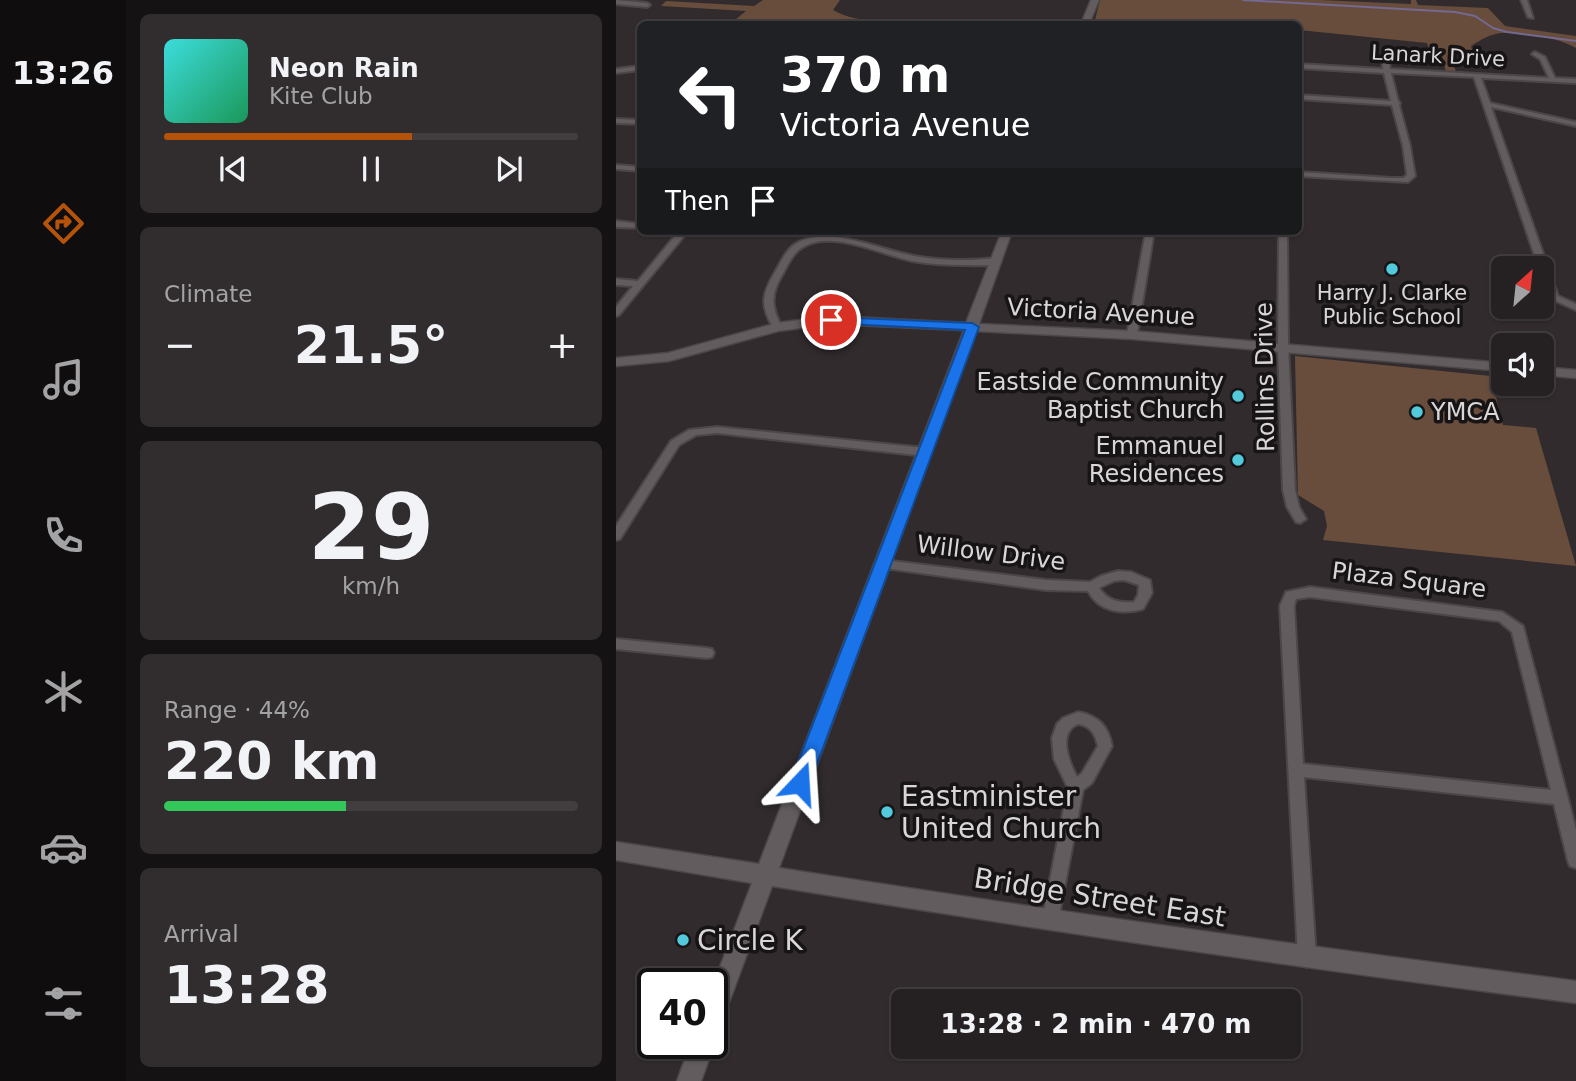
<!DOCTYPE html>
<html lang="en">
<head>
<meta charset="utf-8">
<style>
	:root { --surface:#252022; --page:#312d2f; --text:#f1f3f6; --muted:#a3a3a5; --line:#423e40; --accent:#b45309 }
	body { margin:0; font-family:"DejaVu Sans",sans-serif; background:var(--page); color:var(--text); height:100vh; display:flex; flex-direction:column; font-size:26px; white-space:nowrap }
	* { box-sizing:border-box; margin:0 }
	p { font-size:23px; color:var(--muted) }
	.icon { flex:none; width:38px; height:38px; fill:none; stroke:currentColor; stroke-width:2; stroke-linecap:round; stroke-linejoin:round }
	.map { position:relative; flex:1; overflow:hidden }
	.drawer { display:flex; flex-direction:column; gap:14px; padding:14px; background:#141213; width:490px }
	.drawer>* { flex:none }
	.top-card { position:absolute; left:21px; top:21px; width:665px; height:214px; border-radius:10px; box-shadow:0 2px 5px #0004,0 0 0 2px var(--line); background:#202124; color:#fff; overflow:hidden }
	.needle { width:46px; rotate:27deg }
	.controls { position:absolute; left:875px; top:256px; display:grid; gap:14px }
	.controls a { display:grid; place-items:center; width:63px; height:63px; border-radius:10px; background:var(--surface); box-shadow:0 2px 5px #0004,0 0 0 2px var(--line); font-size:35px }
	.speed { position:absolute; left:21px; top:968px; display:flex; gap:14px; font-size:35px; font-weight:700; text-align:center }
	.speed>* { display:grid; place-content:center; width:91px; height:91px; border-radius:50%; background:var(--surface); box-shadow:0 2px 5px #0004,0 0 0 2px var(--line); line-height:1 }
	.speed .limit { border:4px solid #111; border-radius:10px; background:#fff; color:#111 }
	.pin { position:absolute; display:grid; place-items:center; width:60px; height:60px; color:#fff; margin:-30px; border:4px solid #fff; border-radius:50%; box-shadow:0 2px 7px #0007 }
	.me { position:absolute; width:77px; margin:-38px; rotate:20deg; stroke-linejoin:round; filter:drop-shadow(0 0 5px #0008) }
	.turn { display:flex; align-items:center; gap:24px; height:147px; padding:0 28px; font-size:32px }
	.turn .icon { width:91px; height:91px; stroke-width:2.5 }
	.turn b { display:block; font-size:49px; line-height:60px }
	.then { display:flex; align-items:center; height:66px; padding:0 28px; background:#0003; gap:14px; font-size:26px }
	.big { font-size:52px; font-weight:800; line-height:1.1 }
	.drawer .widget { flex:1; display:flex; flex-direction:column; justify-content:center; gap:10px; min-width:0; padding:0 24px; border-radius:10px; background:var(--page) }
	.drawer .dial { align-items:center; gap:0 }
	.dial b { font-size:91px; line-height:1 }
	.song { display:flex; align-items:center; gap:21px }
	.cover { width:84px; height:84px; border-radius:10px; background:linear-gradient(135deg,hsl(180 70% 55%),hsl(150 70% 35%)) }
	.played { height:7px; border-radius:4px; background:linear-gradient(90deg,var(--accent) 60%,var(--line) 60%) }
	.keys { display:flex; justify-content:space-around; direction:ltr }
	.heat { display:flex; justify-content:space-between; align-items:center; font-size:38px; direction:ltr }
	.charge { height:10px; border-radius:5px; background:linear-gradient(90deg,#34c759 44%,var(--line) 0) }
	.trip { position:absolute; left:275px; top:989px; width:410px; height:70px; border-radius:10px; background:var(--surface); box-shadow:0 2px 5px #0004,0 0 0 2px var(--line); font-weight:800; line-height:70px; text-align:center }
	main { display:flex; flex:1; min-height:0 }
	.dock { display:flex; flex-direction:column; width:126px; justify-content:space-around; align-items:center; background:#0f0d0e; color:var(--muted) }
	.dock .icon { width:49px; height:49px }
	.dock .selected { color:var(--accent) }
	.dock b { font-size:32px; color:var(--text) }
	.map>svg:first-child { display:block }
	.green { fill:#684d3d }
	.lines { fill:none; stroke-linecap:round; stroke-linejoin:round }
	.stream { stroke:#736992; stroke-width:2 }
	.minor-casing { stroke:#4b4648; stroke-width:4 }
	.tertiary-casing { stroke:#4b4648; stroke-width:3 }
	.minor { fill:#635c5f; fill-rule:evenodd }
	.tertiary { fill:#635c5f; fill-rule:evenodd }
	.route { fill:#1a73e8; stroke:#114b97; stroke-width:2 }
	.poi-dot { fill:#53cadc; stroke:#171415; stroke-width:2.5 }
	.labels { text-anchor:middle; stroke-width:7; stroke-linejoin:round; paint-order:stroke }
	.far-street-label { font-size:21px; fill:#dad6d7; stroke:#171415 }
	.far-poi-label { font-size:21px; fill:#dad6d7; stroke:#171415 }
	.street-label { font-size:24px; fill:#dad6d7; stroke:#171415 }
	.poi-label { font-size:24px; fill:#dad6d7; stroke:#171415; text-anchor:end }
	.near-poi-label { font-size:28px; fill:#dad6d7; stroke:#171415; text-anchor:start }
	.near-street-label { font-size:28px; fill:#dad6d7; stroke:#171415 }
</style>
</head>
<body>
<main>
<nav class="dock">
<b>13:26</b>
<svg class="icon selected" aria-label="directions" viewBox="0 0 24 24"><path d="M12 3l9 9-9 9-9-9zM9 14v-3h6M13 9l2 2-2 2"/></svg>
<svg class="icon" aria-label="music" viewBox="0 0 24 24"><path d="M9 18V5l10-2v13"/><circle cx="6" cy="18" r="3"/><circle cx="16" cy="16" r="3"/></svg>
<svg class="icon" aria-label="phone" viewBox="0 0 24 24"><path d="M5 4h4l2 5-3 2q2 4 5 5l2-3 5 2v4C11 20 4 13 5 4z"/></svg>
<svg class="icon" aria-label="climate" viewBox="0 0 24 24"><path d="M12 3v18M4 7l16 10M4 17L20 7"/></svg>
<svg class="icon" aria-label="car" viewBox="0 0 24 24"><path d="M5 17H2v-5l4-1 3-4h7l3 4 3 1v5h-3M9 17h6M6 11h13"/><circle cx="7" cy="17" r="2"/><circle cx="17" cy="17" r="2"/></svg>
<svg class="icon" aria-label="filters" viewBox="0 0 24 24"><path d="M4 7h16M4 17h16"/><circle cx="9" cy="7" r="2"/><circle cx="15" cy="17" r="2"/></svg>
</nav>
<section class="drawer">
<div class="widget">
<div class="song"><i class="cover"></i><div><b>Neon Rain</b><p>Kite Club</p></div></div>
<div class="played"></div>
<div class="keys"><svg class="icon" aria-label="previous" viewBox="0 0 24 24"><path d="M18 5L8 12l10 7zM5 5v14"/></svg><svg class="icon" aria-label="pause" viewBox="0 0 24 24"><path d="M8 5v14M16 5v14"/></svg><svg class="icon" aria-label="next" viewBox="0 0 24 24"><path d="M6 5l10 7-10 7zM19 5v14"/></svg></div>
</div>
<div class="widget"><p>Climate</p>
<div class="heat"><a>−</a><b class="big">21.5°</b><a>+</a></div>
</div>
<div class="widget dial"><b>29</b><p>km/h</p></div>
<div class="widget"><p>Range · 44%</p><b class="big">220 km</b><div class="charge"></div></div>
<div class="widget"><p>Arrival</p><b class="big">13:28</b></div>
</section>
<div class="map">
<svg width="960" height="1081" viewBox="0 0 960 1081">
	<rect width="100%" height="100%" fill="#312b2d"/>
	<path class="green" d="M147 0H224L217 10C246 27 270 15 302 24H114L130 11 45 6 50 1 138 6Z
		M484 0H704L795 4V0H800L802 5 872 8 889 26 960 36V48C941 37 909 33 887 33 876 33 864 40 855 46L857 53H834L840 72H830L825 52H814L811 43 683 30 682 24H478Z
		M679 356 875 376 887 425 920 428 960 566 707 540 711 526 708 511 682 495Z"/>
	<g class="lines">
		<path class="stream" d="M627 0 839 12 859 16 877 28 891 32 960 41"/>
		<g class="minor-casing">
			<path id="minor" d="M0 0 31 3 34 5 31 7 0 4Z
				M905 0H911L917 18 912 17Z
				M919 52 929 57 939 78 960 79V83L865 78 874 103 960 122V126L875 107 942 296 960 304V310L933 298 926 276V268H923L858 77 775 73 782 101 784 103 783 105 794 146 799 176 792 182 682 176V172L776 178H787L791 175 787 146 776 105 682 99V95L775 101 768 73 682 68V64L767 69 766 57 769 55 772 57 774 69 933 78 924 59 916 54Z
				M24 66V70L0 73V69Z
				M0 119 24 120V124L0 123Z
				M0 165 24 167V171L0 169Z
				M0 221 24 224V228L0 227Z
				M63 231H72L3 315 0 316V307L17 286 0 285V279L22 281Z
				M530 231H538L521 335 516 338 511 335Z
				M663 231H671L672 346 679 490 683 507 690 519 684 523 680 522 671 507 667 490 662 346Z
				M211 236C241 238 268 250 298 256 325 261 353 261 381 258L385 261C376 267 360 265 349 265 331 265 313 264 296 261 266 255 216 229 187 247 176 253 171 267 165 277 154 296 156 309 166 327L164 329H158C142 303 147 292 162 267 166 259 171 250 178 245 187 238 200 237 211 236Z
				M101 427 309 448 315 452 309 456 101 433 80 435 63 445 4 539 0 540V526L55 441 73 430Z
				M268 560 430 580 474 582 485 576 502 571 515 572 534 580 536 593 527 609C506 615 483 612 472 591L430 590 268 568 262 564ZM508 580 523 585 522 595 518 602C503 603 492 601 483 588L498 581Z
				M694 587 886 612 907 626 960 830V868L954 866 952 861 938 804 688 777 700 958 697 964 691 967 685 964 682 958 664 606 670 592ZM694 597 883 621 896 632 935 790 687 764 678 606 680 599Z
				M0 639 91 648 96 649 98 653 96 657 91 658 0 649Z
				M462 712C483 716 492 726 496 746L476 783 467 790 442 921 440 927 434 929 428 927 426 921 452 788 438 759 436 738 441 724 447 718ZM462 724C475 726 479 734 482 746L466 773 461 777C453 762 441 733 462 724Z"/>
		</g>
		<g class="tertiary-casing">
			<path id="tertiary" d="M475 0H483L473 24H465Z
				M386 231H396L363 324 516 331 887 363V371L516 339 360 331 163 868C428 910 694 947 960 981V1003C691 969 424 930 156 886L104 1027 96 1031V988L136 883 0 860V842L143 864 348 330 215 324 162 331 53 361 0 366V358L52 353 161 323 215 316 350 323Z
				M926 367 960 370V378L926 375Z
				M96 1037 99 1043 85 1081H61L75 1043H96Z"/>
		</g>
		<use href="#minor" class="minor"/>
		<use href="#tertiary" class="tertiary"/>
	</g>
	<path class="route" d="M215 317 356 323 363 327 194 783 191 789 184 792 177 789 174 783 349 330 211 323 209 320Z"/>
	<g class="poi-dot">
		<circle cx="776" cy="269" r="7"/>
		<circle cx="622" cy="396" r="7"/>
		<circle cx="801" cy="412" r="7"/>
		<circle cx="622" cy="460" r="7"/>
		<circle cx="271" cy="812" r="7"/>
		<circle cx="67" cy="940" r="7"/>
	</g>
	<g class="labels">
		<g class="far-street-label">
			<text transform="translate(822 56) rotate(3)" y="7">Lanark Drive</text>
		</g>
		<g class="far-poi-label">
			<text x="776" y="300">Harry J. Clarke<tspan x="776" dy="24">Public School</tspan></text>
		</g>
		<g class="street-label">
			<text transform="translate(485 312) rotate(3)" y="8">Victoria Avenue</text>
			<text transform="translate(649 377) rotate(-91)" y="8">Rollins Drive</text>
			<text transform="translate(375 553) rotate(7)" y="8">Willow Drive</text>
			<text transform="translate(793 580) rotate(7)" y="8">Plaza Square</text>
		</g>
		<g class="poi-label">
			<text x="608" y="390">Eastside Community<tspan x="608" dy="28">Baptist Church</tspan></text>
			<text x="815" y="420" text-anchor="start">YMCA</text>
			<text x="608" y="454">Emmanuel<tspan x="608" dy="28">Residences</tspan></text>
		</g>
		<g class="near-poi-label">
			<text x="285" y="806">Eastminister<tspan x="285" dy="32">United Church</tspan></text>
			<text x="81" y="950">Circle K</text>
		</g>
		<g class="near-street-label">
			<text transform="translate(484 897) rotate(9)" y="10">Bridge Street East</text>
		</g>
	</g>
</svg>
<div class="controls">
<a><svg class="needle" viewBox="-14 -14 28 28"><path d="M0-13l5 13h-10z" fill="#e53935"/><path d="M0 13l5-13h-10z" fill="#a3a3a5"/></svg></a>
<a><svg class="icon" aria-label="sound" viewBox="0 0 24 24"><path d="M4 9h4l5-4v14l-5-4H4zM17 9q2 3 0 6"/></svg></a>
</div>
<div class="speed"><div class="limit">40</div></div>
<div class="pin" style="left:215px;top:320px;background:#d93025"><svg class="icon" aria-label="arrive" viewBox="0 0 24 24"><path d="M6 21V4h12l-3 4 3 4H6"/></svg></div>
<svg class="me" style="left:184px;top:783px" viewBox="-20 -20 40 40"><path d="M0-17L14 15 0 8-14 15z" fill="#1a73e8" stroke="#fff" stroke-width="4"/></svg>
<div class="trip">13:28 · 2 min · 470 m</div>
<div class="top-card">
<div class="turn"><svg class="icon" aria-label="left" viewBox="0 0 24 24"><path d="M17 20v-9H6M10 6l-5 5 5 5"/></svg><div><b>370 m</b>Victoria Avenue</div></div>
<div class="then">Then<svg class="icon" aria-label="arrive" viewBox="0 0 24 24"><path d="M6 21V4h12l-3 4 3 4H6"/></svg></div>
</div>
</div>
</main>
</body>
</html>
